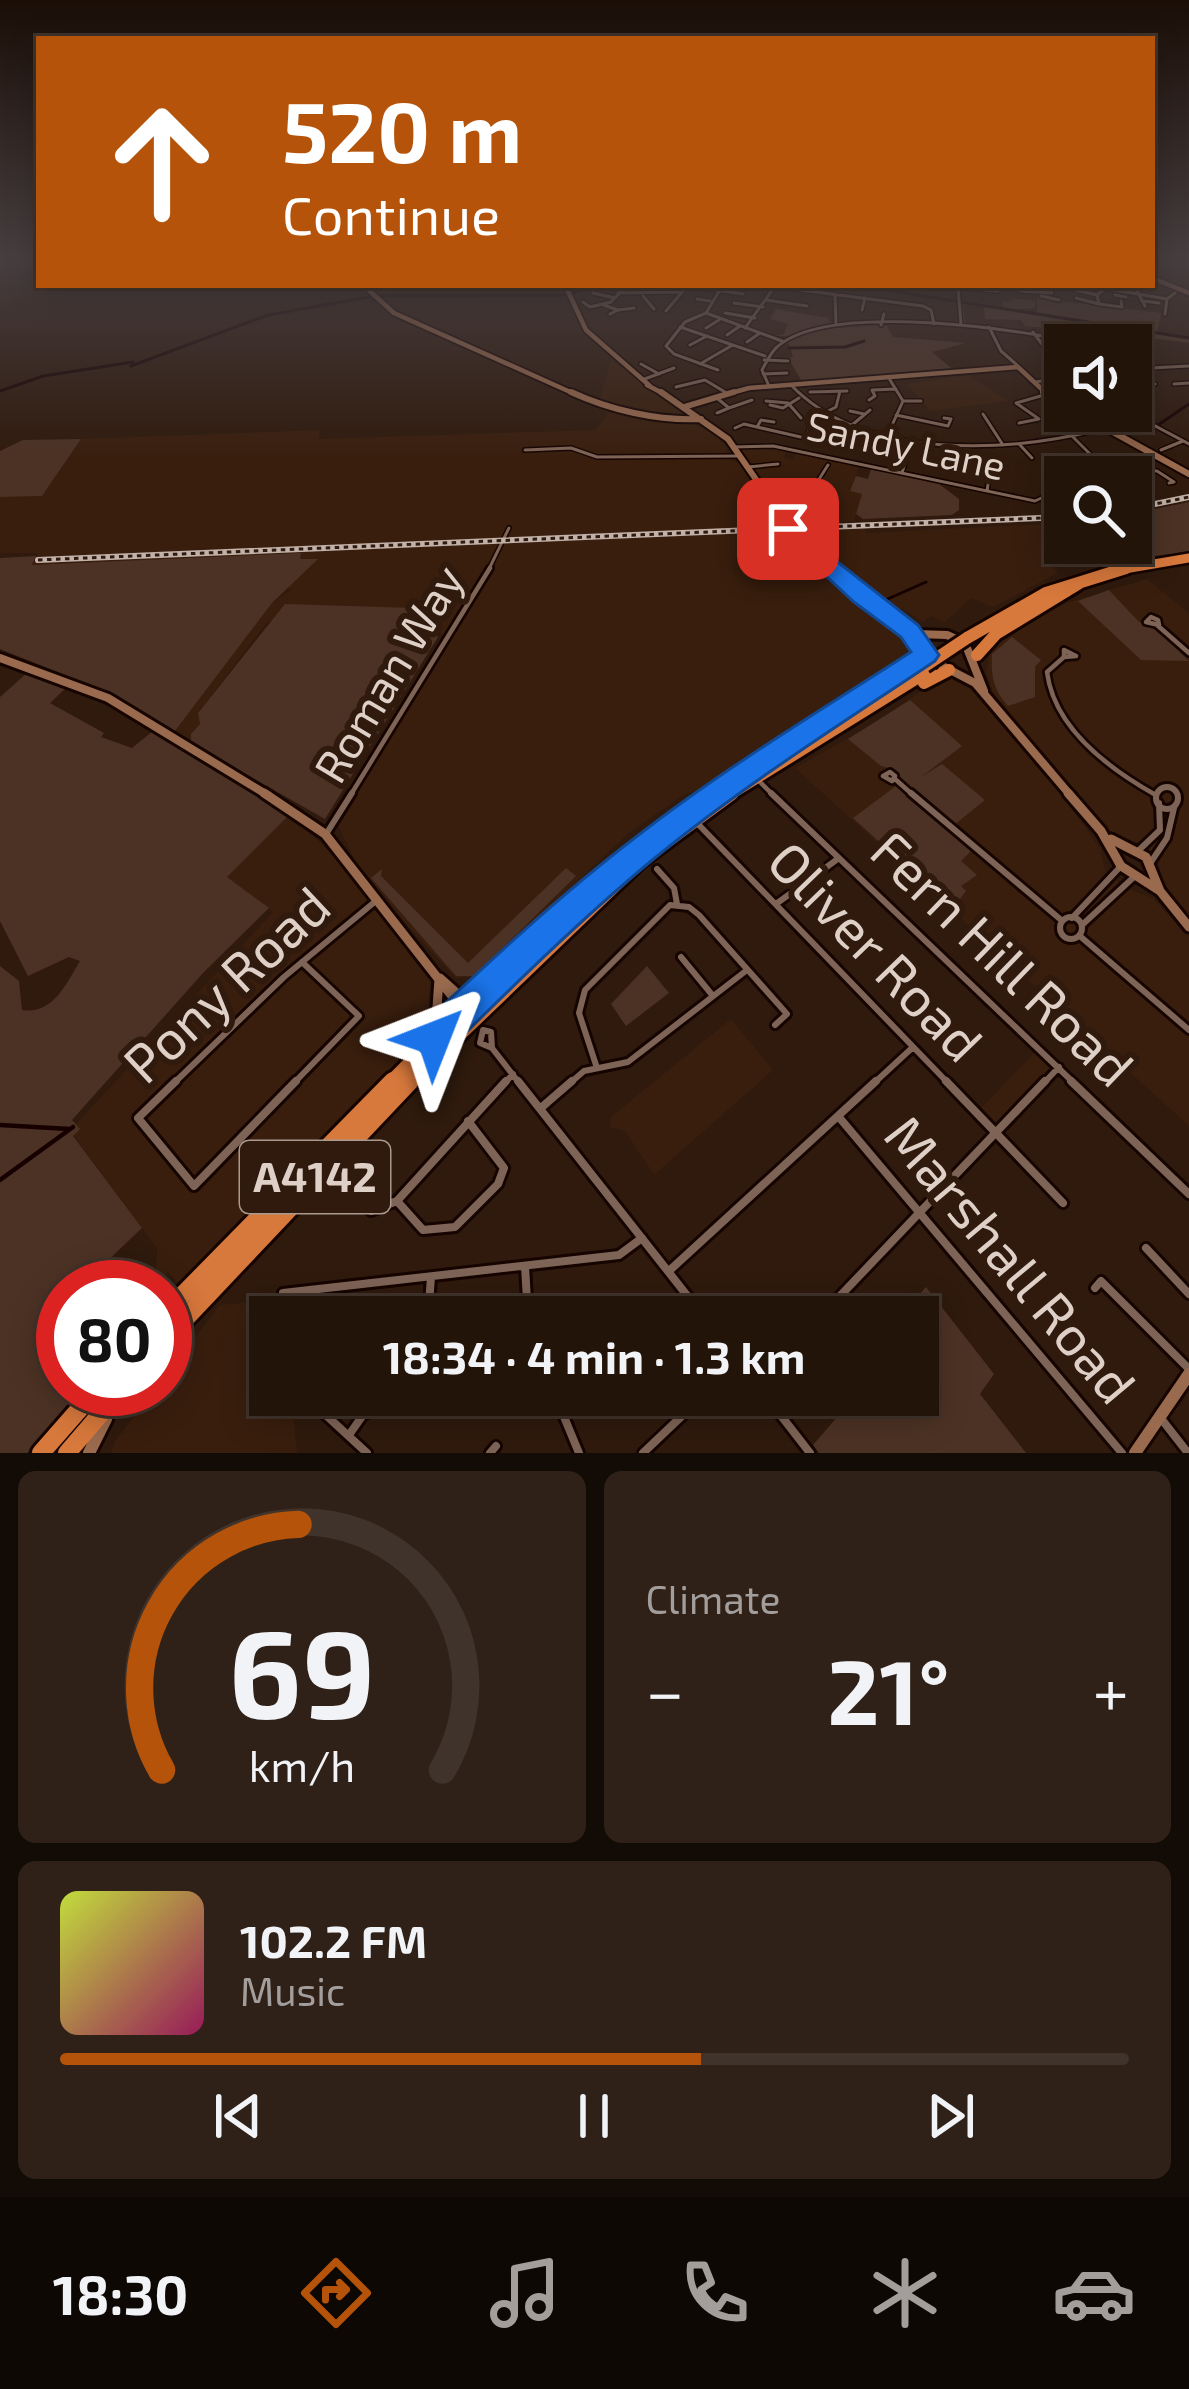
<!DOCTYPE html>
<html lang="en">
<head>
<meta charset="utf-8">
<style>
	:root { --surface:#23140a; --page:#2f2118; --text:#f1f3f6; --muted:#a39e9c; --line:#40332b; --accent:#b45309 }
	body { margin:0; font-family:"Exo 2",sans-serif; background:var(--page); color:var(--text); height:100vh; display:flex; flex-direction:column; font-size:45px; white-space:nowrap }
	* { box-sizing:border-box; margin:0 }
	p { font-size:39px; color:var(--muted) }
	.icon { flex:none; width:66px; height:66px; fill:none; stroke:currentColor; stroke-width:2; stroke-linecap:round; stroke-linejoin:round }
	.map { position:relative; height:1453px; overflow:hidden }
	.side { display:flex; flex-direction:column; gap:18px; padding:18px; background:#130b06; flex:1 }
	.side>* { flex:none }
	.hud { position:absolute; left:36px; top:36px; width:1119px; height:252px; border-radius:0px; box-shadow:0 6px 30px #0003,0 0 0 3px var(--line); background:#b45309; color:#fff; overflow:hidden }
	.fabs { position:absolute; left:1044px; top:324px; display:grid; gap:24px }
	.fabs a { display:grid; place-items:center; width:108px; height:108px; border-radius:0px; background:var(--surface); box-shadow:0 6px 30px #0003,0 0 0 3px var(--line); font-size:60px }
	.speed { position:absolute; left:36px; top:1260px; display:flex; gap:24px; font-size:60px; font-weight:700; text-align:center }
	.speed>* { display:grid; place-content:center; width:156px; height:156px; border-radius:50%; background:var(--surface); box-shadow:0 6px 30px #0003,0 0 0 3px var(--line); line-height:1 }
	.speed .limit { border:18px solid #d22; background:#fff; color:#111 }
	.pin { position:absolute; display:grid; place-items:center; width:102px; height:102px; color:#fff; margin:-51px; border-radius:24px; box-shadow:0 6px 18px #0006 }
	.me { position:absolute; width:132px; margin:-66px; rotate:45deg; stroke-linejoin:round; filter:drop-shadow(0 0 9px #0008) }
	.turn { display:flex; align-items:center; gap:42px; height:252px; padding:0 48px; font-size:54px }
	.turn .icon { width:156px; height:156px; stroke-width:2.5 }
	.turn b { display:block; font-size:84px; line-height:102px }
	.big { font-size:90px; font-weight:700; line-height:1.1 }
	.side .tile { flex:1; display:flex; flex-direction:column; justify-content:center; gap:18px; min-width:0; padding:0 42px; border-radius:18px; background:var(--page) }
	.side .dial { align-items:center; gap:0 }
	.dial svg { height:312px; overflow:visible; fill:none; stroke:var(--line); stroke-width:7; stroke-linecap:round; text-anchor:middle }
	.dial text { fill:var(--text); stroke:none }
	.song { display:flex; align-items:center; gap:36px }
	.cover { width:144px; height:144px; border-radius:18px; background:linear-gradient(135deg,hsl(70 70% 55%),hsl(330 70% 35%)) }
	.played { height:12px; border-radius:6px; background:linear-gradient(90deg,var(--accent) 60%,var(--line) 60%) }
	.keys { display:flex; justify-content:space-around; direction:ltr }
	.heat { display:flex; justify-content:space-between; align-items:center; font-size:66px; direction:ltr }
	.side .tiles { flex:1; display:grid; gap:18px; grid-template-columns:1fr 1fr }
	.tile:last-child { grid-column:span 2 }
	.trip { position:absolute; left:249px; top:1296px; width:690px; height:120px; border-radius:0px; background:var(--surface); box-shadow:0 6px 30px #0003,0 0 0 3px var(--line); font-weight:700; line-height:120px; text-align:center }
	.dock { display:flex; height:192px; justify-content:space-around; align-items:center; background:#0e0804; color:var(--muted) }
	.dock .icon { width:84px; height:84px }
	.dock .on { color:var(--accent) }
	.dock b { font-size:54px; color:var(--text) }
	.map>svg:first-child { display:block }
	.built { fill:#391e0d }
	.green { fill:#4c3224 }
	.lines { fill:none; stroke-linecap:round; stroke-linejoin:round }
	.stream-far1 { stroke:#170000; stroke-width:3 }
	.stream { stroke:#170000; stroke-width:4.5 }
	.street-far3-casing { stroke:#160400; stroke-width:6 }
	.street-far2-casing { stroke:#160400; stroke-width:10 }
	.street-far1-casing { stroke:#160400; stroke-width:12 }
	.street-casing { stroke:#160400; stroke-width:14 }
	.secondary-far4-casing { stroke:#160400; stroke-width:8 }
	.secondary-far3-casing { stroke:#160400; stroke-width:10 }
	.secondary-far2-casing { stroke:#160400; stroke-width:14 }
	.secondary-far1-casing { stroke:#160400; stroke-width:15 }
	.secondary-casing { stroke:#160400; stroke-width:18 }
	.highway-far3-casing { stroke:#160400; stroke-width:14 }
	.highway-far2-casing { stroke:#160400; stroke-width:18 }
	.highway-far1-casing { stroke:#160400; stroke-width:21 }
	.highway-casing { stroke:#160400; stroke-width:24 }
	.street-far3 { stroke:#7e6456; stroke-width:3 }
	.street-far2 { stroke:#7e6456; stroke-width:4.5 }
	.street-far1 { stroke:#7e6456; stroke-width:6 }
	.street { stroke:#7e6456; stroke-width:8 }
	.secondary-far4 { stroke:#996a4e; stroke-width:4.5 }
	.secondary-far3 { stroke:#996a4e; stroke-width:6 }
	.secondary-far2 { stroke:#996a4e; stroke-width:8 }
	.secondary-far1 { stroke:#996a4e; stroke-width:9 }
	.secondary { stroke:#996a4e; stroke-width:12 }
	.highway-far3 { stroke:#d7783c; stroke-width:9 }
	.highway-far2 { stroke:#d7783c; stroke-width:12 }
	.highway-far1 { stroke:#d7783c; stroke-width:15 }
	.highway { stroke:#d7783c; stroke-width:18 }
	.rail-casing { stroke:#c1b1a8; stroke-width:6 }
	.rail { stroke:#2f1a0d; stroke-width:3; stroke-dasharray:4.5; stroke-linecap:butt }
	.highway-bridge-casing { stroke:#160400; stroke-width:18; stroke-linecap:butt }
	.highway-bridge { stroke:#d7783c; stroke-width:12 }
	.route { fill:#1a73e8; stroke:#114b97; stroke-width:3 }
	.labels { text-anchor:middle; stroke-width:12; stroke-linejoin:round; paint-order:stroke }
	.far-street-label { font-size:39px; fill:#decfc7; stroke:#2f1a0d }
	.shield { fill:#2f1a0d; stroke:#aa998f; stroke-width:3 }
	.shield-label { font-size:42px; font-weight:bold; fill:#decfc7 }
	.street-label { font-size:45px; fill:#decfc7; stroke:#2f1a0d }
	.near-street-label { font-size:54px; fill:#decfc7; stroke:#2f1a0d }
</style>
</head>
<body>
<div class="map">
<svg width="1189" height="1453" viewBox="0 0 1189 1453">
	<rect width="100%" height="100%" fill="#2f1a0d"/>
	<path class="built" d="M611 360 674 403 686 417 633 412 599 401Z
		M968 375 1009 401 930 411 907 384Z
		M609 413 694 424 716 435 727 449 725 454 649 458 729 459 739 463 787 539 915 640 920 654 750 753 704 788 685 794 629 833 475 977 456 978 412 931 356 862 338 826 447 639 416 613 267 622 198 713 200 724 191 734V743L175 731 272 603 292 589 32 565 38 553H0V497L42 496 81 439 320 430 319 439 595 430Z
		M764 446 786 451 784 458 793 460 796 453 859 466 851 491 862 494 854 522 792 523 743 452 744 447Z
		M1065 523V532L1048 551 1049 562 1058 573 993 607 971 598 944 623 932 616 923 622 902 608 892 614 822 557 827 555 817 540 806 541 797 531 864 528 866 533Z
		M1147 579 1189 613V918L1163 884 1157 855 1140 843 1114 835 1014 721 994 695 986 672 990 653 999 643 1044 614 1066 603Z
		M955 676 968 683 1065 799 1101 850 1105 870 1124 887 1152 898 1189 935V1126L795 768 875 723 941 677Z
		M290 814 338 860 430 980 427 1037 180 1287 168 1272 163 1277 156 1269 157 1248 73 1135 79 1129 76 1124 273 912 227 877Z
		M731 1019 773 1070 654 1175 625 1131 609 1127 612 1116Z
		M1037 1050 1052 1065 993 1127 977 1112Z
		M280 1299 282 1317H270V1395H291L297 1453H111L115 1441 155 1389H165V1376L220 1305Z"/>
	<path class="green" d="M1012 298 1035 301V308L1016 309 1037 313V298L1161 313 1157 332 1189 338V343L1129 335 1131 341 1144 348 1096 340 1100 345H1074L1081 342 1050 334 1094 339C1073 329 1050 328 1025 326L1021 320 985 319 984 307 963 304 965 321 971 325 962 324 959 300 1003 307V301L1011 302Z
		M776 309 828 318 832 324 805 330 881 325 887 326 893 337 966 343 932 352 957 373 804 385 788 358 793 357 789 344 781 341 789 336H773L784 334 788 324 770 319Z
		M81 439 42 496 0 497V451L23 440Z
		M871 469 939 484 959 499V510L952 515 863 519 856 514 862 494 850 491 856 476 868 479Z
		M1189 502V552L1126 559 1106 543H1131V514Z
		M301 553 300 559H318L272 603 175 731 115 695 0 649V558L36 556 32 565Z
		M1109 590 1139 622 1157 630 1189 661 1141 660 1078 601Z
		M285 604 415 608 438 637 325 819 191 743V734L200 724 198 713Z
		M1012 637 1041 660 1035 667V697L1008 706C993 690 991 676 992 654Z
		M27 673 66 688 50 703 104 733 101 737 132 748 153 731 290 814 227 877 269 908 203 973 72 1120 80 1129 73 1136 142 1228 103 1265 95 1287H63V1389H89L27 1453H0V966L19 981 22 1010C53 1015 66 984 80 961L69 957 28 976 0 921V697Z
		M910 700 962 746 921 777 942 764 985 800 954 825 901 781 896 770 881 766 848 739Z
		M896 786 972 850 961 861 977 875 961 886 966 891 960 899 945 890 939 896 853 818Z
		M566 868 576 876 474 976H456L371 878 382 869 381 876 468 963Z
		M647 966 669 993 626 1026 611 1004Z
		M926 1287 994 1374 980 1394 1026 1453H819L813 1445 856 1395H918L921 1320 910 1305Z"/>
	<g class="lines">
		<path class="stream-far1" d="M854 285 1189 338
			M571 293 606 285
			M375 296 564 295
			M789 348 845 347 864 341
			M131 366 268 315 369 297
			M0 391 43 376 133 362
			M1158 425 1189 404
			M881 602 926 582"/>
		<path class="stream" d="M0 1125 69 1129
			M0 1180 73 1127"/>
		<g class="street-far3-casing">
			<path id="street-far3" d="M723 285 706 313 782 341
				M762 285 923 306 931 310 934 324
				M931 285 998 291
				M1054 285 1097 295 1109 285
				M1132 285 1154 289
				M1134 285 1145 306
				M606 286 616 285
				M958 288 961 324
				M1103 288 1167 299
				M704 289 718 290
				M717 290 743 294
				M1021 291 1052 293
				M593 293 615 298
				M618 293 682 292
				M835 294 836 324
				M1115 295 1126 297
				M643 296 654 309
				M1041 296 1059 300
				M1076 298 1099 304 1097 295
				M697 299 710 301
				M766 300 807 306
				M1143 301 1159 303
				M583 302 590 307 611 302 627 285
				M734 303 763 307
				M1099 304 1122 307 1121 301
				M604 305 618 310 610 314
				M618 310 634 308
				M862 310 865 298
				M666 311 688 285
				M706 313 685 322 666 346 674 354 718 370
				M725 313 755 318
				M1165 314 1167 299 1175 293
				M881 325 884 314
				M680 327 765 356
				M989 327 1001 351 1017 365
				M706 328 719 320
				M745 328 773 289
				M1033 332 1050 355H1046
				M727 335 740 326
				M747 342 760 333
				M690 345 707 336
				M1131 356H1152L1144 348
				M764 360 788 361
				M1131 360 1144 369
				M641 364 659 374
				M700 364 731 346
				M1131 369 1189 366
				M763 374 787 373
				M1131 374 1138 387 1131 398
				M642 380 674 368
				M1036 382 1065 376
				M1137 383 1155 384
				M1174 384 1189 383
				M791 385C864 461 1007 453 1102 429
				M769 386 762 370C766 363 771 352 777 347 830 300 1025 330 1090 345
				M676 387 705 380 725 392
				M810 392 847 391
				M869 400 875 396 872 390 896 389
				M766 401 788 403 801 418
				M903 401H921
				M770 405 783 408 799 398
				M729 408 752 400
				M850 411 864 414
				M1127 411 1189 444
				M717 413 729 408 718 399
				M822 414 836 407 840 391
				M983 414 1003 445
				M896 415 948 426 951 419 944 418
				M1092 419 1108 411
				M1019 423 1039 419 1016 403 1044 395
				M852 425 870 410
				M757 427 761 420 774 422
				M735 428 744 424 805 438 809 430
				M888 434 903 401 890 380
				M1073 437 1098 462 1082 477
				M847 442 861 445 867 429
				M1020 445 1032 458
				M733 447 773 446 1035 501 1065 487
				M525 450 571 448 597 457 740 456
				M1161 450 1183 441
				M1097 466 1157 471 1174 482 1169 483
				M748 467 778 464
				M902 473 912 439
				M760 483 816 484 828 465
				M987 491 991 465
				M488 571 509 528"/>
		</g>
		<g class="street-far2-casing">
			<path id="street-far2" d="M1151 617 1158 620 1159 625 1146 622Z
				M1157 625 1189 653
				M1064 650 1076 656 1064 657Z
				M1064 657 1047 672C1054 728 1108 768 1154 794
				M890 772 895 776 892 781 883 776Z
				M895 779 914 796
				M760 782 774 796
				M350 796 490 568"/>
		</g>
		<g class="street-far1-casing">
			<path id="street-far1" d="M1156 798a11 11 0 1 1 22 0a11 11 0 1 1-22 0Z
				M771 793 1075 1084
				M911 793 1060 919
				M698 824 949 1084
				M328 831 352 793
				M1137 852 1160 830 1159 803
				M1151 862 1167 838 1174 808
				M657 869 674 888 677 904
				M776 904 839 858
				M1060 928a11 11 0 1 1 22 0a11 11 0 1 1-22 0Z
				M1072 918 1121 866
				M1082 925 1135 876
				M1081 937 1189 1030
				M681 957 713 996
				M483 1030 491 1032 492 1048 480 1043Z
				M492 1048 520 1084
				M596 1065 579 1013 585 990 670 905 689 907 699 915 787 1014 775 1025
				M173 1084 284 977 377 900
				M293 1084 359 1016 302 962
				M504 1084 513 1074
				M569 1084 584 1071 628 1062 747 970
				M873 1084 912 1048
				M1043 1084 1059 1067"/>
		</g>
		<g class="street-casing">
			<path id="street" d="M176 1081 138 1118 194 1186 296 1081
				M518 1081 704 1317
				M946 1081 1063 1203
				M1071 1081 1189 1194
				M542 1107 572 1081
				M838 1116 1122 1453
				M397 1201 423 1230 455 1227 498 1184 504 1168 468 1121
				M364 1204 371 1211 397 1201 506 1081
				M1146 1248 1189 1294
				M525 1266 528 1317
				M669 1271 876 1081
				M1095 1288 1101 1281 1189 1369
				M283 1293 619 1255 642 1238
				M291 1317 294 1293
				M394 1317 428 1310
				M428 1317 431 1277
				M820 1317 1045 1081
				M304 1395 367 1453
				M459 1395 467 1411
				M555 1395 579 1453
				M765 1395 810 1453
				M1163 1421 1188 1453
				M349 1435 363 1415 405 1395
				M490 1453 496 1446
				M643 1453 704 1395"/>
		</g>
		<g class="secondary-far4-casing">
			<path id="secondary-far4" d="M1152 278 1189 293
				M363 285 394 313 577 395
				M566 287 586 330 650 386
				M647 385 666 395
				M724 395 749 388 1018 367 1048 395"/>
		</g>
		<g class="secondary-far3-casing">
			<path id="secondary-far3" d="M571 392C610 410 657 421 701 419
				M661 392 728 439 798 540 835 571
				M1043 392 1065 406
				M684 407 734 392
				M1075 411 1189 474"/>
		</g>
		<g class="secondary-far2-casing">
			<path id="secondary-far2" d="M832 568 909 631 931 660 975 683 1071 796
				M916 634 947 635 965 643 984 691
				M0 658 108 698 269 796"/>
		</g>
		<g class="secondary-far1-casing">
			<path id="secondary-far1" d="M264 793 325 834 462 1009
				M1068 793 1101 831 1121 866 1160 891
				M1111 839 1146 857 1160 891 1189 927
				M440 978 469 1004
				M435 1036 439 979"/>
		</g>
		<g class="secondary-casing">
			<path id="secondary" d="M89 1453 106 1419
				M1135 1453 1189 1374"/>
		</g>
		<g class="highway-far3-casing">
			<path id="highway-far3" d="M1113 571 1189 558"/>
		</g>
		<g class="highway-far2-casing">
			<path id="highway-far2" d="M967 638 1046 593 1126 568
				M977 655 996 634 1078 584
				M924 683 949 670
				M747 773 926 655
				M727 796 930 670"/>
		</g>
		<g class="highway-far1-casing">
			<path id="highway-far1" d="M390 1084 481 992 624 865
				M407 1084 640 860 731 793"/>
		</g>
		<g class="highway-casing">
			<path id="highway" d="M165 1313 393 1081
				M165 1340 410 1081
				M41 1453 97 1389
				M67 1453 122 1389"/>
		</g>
		<use href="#street-far3" class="street-far3"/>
		<use href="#street-far2" class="street-far2"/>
		<use href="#street-far1" class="street-far1"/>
		<use href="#street" class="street"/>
		<use href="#secondary-far4" class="secondary-far4"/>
		<use href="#secondary-far3" class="secondary-far3"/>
		<use href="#secondary-far2" class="secondary-far2"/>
		<use href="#secondary-far1" class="secondary-far1"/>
		<use href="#secondary" class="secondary"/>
		<use href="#highway-far3" class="highway-far3"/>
		<use href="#highway-far2" class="highway-far2"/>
		<use href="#highway-far1" class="highway-far1"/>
		<use href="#highway" class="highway"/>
		<g class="rail-casing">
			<path id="rail" d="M1131 509 1189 497
				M38 560 1065 517"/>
		</g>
		<use href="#rail" class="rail"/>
		<g class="highway-bridge-casing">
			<path id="highway-bridge" d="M925 666 967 638"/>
		</g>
		<use href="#highway-bridge" class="highway-bridge"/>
	</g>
	<linearGradient id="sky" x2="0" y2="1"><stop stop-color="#1a0e07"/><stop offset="0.56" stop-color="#473e40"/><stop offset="1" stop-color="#473e40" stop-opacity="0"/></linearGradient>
	<rect width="1189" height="461" fill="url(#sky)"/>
	<path class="route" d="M788 523 918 625 939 655 935 661C841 724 744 785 656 857 583 917 515 984 447 1051L434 1056 422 1051 416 1038 422 1025C491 960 560 895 636 837 723 769 818 712 911 652L901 637 854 602 781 534 778 529Z"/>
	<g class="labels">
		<g class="far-street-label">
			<text transform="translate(906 446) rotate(12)" y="14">Sandy Lane</text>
		</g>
		<rect class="shield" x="240" y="1141" width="150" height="72" rx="9"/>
		<g class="shield-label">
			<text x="315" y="1192">A4142</text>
		</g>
		<g class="street-label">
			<text transform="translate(389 674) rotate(-59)" y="16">Roman Way</text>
		</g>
		<g class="near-street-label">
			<text transform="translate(875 952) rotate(46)" y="19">Oliver Road</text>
			<text transform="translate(1002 959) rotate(44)" y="19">Fern Hill Road</text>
			<text transform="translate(227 985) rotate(-43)" y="19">Pony Road</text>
			<text transform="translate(1010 1260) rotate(50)" y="19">Marshall Road</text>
		</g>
	</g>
</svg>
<div class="fabs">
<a><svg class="icon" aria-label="sound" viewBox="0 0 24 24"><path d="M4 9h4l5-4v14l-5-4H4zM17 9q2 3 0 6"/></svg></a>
<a><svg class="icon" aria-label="search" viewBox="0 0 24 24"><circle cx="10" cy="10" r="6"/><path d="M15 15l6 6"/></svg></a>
</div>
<div class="speed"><div class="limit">80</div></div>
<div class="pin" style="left:788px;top:529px;background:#d93025"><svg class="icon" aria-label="arrive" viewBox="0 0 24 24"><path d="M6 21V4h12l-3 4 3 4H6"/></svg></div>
<svg class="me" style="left:434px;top:1038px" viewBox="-20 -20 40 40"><path d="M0-17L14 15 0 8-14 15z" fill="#1a73e8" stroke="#fff" stroke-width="4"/></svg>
<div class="trip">18:34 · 4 min · 1.3 km</div>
<div class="hud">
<div class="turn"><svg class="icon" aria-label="ahead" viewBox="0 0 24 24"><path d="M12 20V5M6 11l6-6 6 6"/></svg><div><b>520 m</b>Continue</div></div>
</div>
</div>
<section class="side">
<div class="tiles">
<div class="tile dial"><svg viewBox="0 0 100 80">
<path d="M14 69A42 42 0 1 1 86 69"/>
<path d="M14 69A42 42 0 0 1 49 6" stroke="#b45309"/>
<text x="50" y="56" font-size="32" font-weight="700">69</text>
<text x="50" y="72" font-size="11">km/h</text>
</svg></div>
<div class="tile"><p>Climate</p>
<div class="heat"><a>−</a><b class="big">21°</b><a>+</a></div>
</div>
<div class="tile">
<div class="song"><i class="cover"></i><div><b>102.2 FM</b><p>Music</p></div></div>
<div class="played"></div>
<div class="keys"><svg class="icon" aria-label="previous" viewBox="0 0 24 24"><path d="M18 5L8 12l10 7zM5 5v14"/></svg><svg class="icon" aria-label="pause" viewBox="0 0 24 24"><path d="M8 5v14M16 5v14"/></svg><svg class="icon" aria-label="next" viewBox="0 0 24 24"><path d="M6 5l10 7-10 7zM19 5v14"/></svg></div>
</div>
</div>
</section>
<nav class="dock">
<b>18:30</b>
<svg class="icon on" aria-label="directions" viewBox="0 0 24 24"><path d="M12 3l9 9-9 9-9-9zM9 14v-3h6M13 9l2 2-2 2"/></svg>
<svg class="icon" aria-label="music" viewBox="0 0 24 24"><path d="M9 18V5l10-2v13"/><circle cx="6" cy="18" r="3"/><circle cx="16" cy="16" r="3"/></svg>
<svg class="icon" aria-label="phone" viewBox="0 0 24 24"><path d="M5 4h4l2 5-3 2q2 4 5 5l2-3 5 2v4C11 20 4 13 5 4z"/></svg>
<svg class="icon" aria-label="climate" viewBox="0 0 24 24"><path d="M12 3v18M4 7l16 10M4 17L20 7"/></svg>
<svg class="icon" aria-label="car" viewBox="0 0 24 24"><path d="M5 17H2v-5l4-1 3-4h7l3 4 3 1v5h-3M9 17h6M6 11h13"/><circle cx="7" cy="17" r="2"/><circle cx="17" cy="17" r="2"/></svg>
</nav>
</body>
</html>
